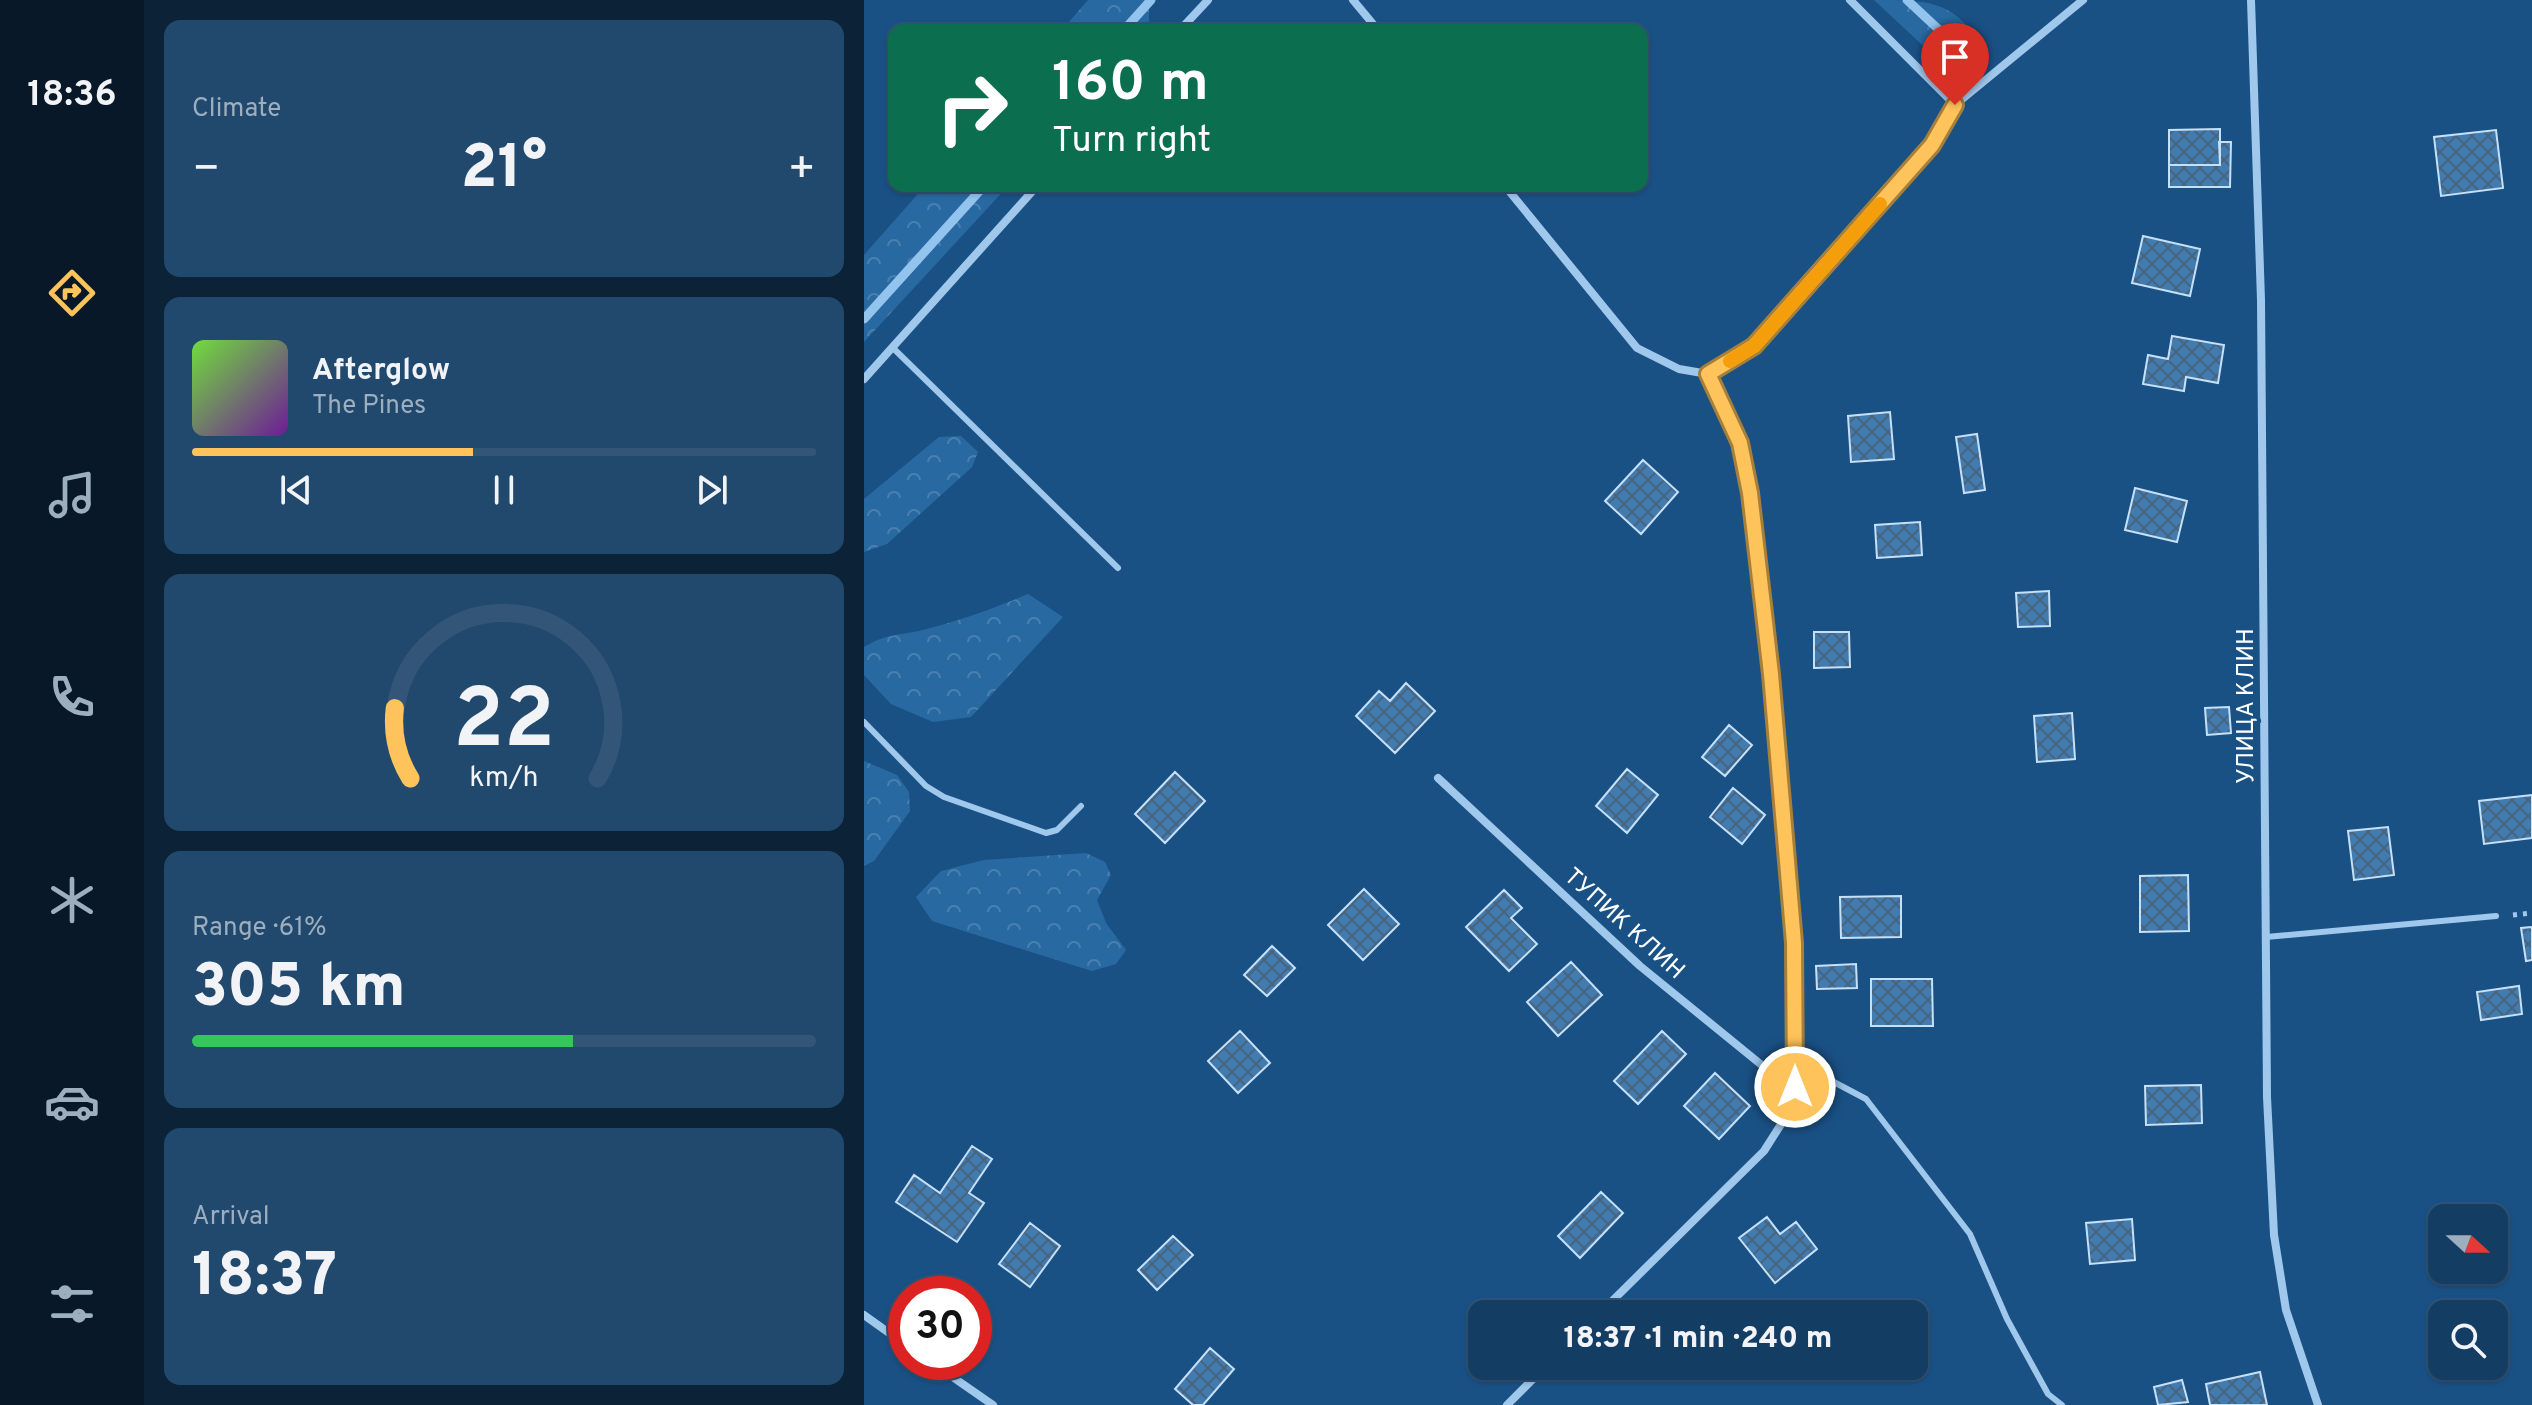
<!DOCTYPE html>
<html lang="en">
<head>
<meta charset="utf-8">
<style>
	:root { --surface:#143d64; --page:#21486d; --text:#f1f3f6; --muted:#9daebf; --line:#335678; --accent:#ffc35b }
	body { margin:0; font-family:Overpass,sans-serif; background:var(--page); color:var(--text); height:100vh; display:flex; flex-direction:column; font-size:30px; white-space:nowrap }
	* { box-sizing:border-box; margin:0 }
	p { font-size:26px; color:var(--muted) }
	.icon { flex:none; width:44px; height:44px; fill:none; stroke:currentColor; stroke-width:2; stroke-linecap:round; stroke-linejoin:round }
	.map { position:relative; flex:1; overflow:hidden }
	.panel { display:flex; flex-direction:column; gap:20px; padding:20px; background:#0b2237; width:720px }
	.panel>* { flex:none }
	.top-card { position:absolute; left:24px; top:24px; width:760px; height:168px; border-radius:16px; box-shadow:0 2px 6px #0004,0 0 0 2px var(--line); background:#0b6e4f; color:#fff; overflow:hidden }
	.needle { width:52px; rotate:111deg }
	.fabs { position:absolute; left:1564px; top:1204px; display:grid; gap:16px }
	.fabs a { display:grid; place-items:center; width:80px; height:80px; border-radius:16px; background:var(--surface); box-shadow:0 2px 6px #0004,0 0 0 2px var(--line); font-size:40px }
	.speed { position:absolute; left:24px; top:1276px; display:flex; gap:16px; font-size:40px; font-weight:700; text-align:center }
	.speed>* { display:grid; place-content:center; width:104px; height:104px; border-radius:50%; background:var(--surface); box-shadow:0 2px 6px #0004,0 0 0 2px var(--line); line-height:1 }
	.speed .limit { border:12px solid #d22; background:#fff; color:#111 }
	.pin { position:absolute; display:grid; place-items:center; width:68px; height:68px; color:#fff; margin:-82px -34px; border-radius:50% 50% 50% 0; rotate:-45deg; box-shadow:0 0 8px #0007 }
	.pin .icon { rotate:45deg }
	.me { position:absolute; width:88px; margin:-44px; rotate:0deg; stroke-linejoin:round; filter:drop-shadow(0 0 6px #0008) }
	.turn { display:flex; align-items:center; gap:28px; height:168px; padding:0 32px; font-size:36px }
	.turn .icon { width:104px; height:104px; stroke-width:2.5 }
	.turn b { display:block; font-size:56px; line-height:68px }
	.big { font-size:60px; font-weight:800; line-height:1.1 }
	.panel .widget { flex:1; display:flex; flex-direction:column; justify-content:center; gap:12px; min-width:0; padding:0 28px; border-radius:16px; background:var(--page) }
	.panel .dial { align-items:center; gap:0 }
	.dial svg { height:208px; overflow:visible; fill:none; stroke:var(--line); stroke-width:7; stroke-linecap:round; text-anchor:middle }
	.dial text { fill:var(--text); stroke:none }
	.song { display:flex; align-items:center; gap:24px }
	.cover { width:96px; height:96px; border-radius:12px; background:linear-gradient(135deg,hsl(100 70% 55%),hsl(280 70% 35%)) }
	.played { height:8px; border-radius:4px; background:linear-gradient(90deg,var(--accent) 45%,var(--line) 45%) }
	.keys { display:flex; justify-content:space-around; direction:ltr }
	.heat { display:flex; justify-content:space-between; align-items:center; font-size:44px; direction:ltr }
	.charge { height:12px; border-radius:6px; background:linear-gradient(90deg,#34c759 61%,var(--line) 0) }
	.trip { position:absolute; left:604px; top:1300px; width:460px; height:80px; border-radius:16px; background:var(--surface); box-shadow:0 2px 6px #0004,0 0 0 2px var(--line); font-weight:800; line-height:80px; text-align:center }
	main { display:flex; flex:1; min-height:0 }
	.tab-bar { display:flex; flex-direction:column; width:144px; justify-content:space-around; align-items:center; background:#081828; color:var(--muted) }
	.tab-bar .icon { width:56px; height:56px }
	.tab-bar .selected { color:var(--accent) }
	.tab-bar b { font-size:36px; color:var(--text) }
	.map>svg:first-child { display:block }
	.forest { fill:url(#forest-crowns) }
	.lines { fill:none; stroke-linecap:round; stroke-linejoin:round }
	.stream { stroke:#93c4ee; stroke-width:9 }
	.building { fill:url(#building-cross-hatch); stroke:#c5e0f9; stroke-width:2 }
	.path { stroke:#a0c8ec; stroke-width:5; stroke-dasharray:4 6; stroke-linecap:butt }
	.lane { stroke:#a0c8ec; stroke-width:6 }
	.street { stroke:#a0c8ec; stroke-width:8 }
	.route-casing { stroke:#a67f3b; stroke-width:20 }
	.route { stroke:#ffc35b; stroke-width:14 }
	.slow { stroke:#f59e0b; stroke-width:14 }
	.labels { text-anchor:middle; stroke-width:8; stroke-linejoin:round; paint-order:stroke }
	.street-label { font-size:24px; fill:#fff; stroke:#1a5185 }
</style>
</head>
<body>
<main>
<nav class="tab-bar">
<b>18:36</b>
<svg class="icon selected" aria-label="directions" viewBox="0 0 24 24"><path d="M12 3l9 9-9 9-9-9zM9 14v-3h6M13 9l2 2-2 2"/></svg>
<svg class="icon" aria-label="music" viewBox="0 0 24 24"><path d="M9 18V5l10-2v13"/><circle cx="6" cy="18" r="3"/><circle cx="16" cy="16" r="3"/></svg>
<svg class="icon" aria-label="phone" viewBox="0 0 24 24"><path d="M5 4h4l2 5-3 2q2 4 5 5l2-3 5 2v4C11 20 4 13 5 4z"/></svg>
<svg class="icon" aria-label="climate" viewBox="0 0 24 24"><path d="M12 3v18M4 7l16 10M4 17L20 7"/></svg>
<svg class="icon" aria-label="car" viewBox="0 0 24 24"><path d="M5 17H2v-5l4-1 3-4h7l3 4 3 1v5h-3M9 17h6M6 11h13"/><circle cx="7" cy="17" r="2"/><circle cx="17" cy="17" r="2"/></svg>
<svg class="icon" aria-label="filters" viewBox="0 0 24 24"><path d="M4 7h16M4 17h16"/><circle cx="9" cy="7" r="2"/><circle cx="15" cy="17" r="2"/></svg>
</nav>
<section class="panel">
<div class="widget"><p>Climate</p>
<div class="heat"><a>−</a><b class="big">21°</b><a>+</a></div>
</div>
<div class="widget">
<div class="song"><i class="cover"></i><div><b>Afterglow</b><p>The Pines</p></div></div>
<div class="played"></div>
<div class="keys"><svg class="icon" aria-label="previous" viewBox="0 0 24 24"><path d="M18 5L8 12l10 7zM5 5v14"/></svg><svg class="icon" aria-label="pause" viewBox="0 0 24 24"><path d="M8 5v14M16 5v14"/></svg><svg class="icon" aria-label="next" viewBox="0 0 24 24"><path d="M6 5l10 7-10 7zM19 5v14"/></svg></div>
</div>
<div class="widget dial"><svg viewBox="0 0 100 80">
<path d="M14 69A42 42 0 1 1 86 69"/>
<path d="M14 69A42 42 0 0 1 8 42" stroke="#ffc35b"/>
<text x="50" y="56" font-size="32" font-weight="700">22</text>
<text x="50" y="72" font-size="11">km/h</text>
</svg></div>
<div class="widget"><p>Range · 61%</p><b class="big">305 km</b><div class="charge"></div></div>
<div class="widget"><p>Arrival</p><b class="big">18:37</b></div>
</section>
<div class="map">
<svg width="1668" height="1405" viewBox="0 0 1668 1405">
	<defs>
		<pattern id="forest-crowns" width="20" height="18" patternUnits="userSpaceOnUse" patternTransform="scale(2)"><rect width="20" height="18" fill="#2969a2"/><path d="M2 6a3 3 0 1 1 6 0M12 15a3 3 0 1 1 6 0" fill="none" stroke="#4980b0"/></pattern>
		<pattern id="building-cross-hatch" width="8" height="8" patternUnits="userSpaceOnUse" patternTransform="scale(2)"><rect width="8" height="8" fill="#427baf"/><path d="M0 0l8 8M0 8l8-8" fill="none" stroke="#47647e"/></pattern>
	</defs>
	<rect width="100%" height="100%" fill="#1a5185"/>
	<path class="forest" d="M224 0H285V30H198Z
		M1010 0C1060 0 1088 0 1114 40L1110 47 1090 60 1069 55Z
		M61 186H144L0 342V255Z
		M97 436 114 452 108 467 23 544 0 552V499L75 437Z
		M164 594 199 617 107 717 69 722 27 704 0 675V647C23 634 30 636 55 631 92 622 129 609 164 594Z
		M0 761 33 775 45 792 46 811 10 861 0 866Z
		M222 853 241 862 247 875 233 900 242 923 262 950 252 964 228 971 68 921 52 897 77 871 120 860Z"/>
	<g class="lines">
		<path class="stream" d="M1043 0 1086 40
			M260 30 287 0
			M0 319 120 186"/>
	</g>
	<path class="building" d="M1356 129V165H1305V130Z
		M1632 130 1639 188 1577 196 1570 137Z
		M1355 142H1367L1366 187H1305V165H1356Z
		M1279 236 1336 249 1326 296 1268 283Z
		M1308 336 1360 345 1354 383 1322 377 1320 391 1279 384 1284 355 1304 359Z
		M1026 412 1030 459 987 462 984 416Z
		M1113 434 1121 490 1100 493 1092 437Z
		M779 460 814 492 777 534 741 501Z
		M1271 488 1323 501 1313 542 1261 530Z
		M1056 522 1058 555 1013 558 1011 525Z
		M1185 591 1186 626 1154 627 1152 593Z
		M950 632H985L986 667 950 668Z
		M542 683 571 711 531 753 492 716 515 691 526 701Z
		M1365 707 1367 733 1343 735 1341 708Z
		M1208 713 1211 759 1173 762 1170 716Z
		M865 725 888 745 861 776 838 757Z
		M763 769 794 795 763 833 732 806Z
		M311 772 341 801 301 843 271 814Z
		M869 788 901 815 878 844 846 817Z
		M1668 795V838L1620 844 1615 801Z
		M1524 827 1530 875 1490 880 1484 831Z
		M1324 875 1325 931 1276 932V876Z
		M500 889 535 924 499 960 464 925Z
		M640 890 658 908 647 918 673 944 645 971 602 927Z
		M1037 896V937L977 938 976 897Z
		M1668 927V960L1662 961 1657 928Z
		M408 946 431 968 403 996 380 975Z
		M707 962 738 995 694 1036 663 1002Z
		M992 964 993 988 953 989 952 966Z
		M1007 979H1068L1069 1026H1007Z
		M1655 986 1658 1014 1617 1020 1613 992Z
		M376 1031 406 1063 374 1093 344 1061Z
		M798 1031 822 1054 774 1104 750 1081Z
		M851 1073 886 1106 855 1139 820 1106Z
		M1337 1085 1338 1123 1282 1125 1281 1086Z
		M108 1146 128 1159 105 1193 120 1203 93 1242 32 1202 50 1175 76 1193Z
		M737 1192 759 1213 716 1258 694 1236Z
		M903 1217 916 1234 932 1222 953 1249 911 1283 875 1238Z
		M1268 1219 1271 1260 1226 1264 1222 1223Z
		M166 1223 196 1246 166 1287 135 1264Z
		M309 1236 329 1255 293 1290 274 1270Z
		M346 1348 370 1369 339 1405H329L311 1389Z
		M1396 1372 1403 1405H1346L1342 1384Z
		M1318 1380 1324 1402 1294 1405 1290 1387Z"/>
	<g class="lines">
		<path class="path" d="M1649 915 1668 913"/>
		<path class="lane" d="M28 347 254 568
			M0 722 62 786 80 797 182 833 193 830 217 806
			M1402 937 1632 916
			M931 1087 966 1080 1002 1099 1106 1234 1143 1319 1184 1394 1198 1405"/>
		<path class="street" d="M489 0 514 30
			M986 0 1091 105
			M1387 0 1397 300 1403 1097 1410 1235 1422 1310 1454 1405
			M316 30 344 0
			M641 186 773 348 815 369 844 374 890 346 1068 145 1091 105 1219 0
			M0 379 173 186
			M574 778 776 966 905 1071 931 1087
			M735 1314 900 1151 921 1118 931 1087 930 943 907 674 886 493 876 443 844 374
			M0 1315 42 1345
			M67 1362 129 1405
			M643 1405 682 1366"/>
	</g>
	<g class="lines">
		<g class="route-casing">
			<path id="route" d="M931 1087 930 943 907 674 886 493 876 443 844 374 890 346 1068 145 1091 105"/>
		</g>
		<use href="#route" class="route"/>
		<path class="slow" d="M866 361 890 346 1016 204"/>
	</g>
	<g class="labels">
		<g class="street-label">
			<text transform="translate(1381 706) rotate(-90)" y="8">УЛИЦА КЛИН</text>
			<text transform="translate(761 923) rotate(42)" y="8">ТУПИК КЛИН</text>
		</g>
	</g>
</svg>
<div class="fabs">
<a><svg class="needle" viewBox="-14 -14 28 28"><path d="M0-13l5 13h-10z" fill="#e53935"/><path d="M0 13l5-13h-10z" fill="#9daebf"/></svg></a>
<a><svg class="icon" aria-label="search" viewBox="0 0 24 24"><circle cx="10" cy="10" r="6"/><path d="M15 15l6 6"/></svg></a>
</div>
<div class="speed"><div class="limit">30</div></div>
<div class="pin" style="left:1091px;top:105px;background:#d93025"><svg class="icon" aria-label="arrive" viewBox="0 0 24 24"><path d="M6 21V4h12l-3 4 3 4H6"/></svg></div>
<svg class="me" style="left:931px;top:1087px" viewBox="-20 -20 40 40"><circle r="17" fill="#ffc35b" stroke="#fff" stroke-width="3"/><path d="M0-11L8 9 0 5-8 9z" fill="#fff"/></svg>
<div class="trip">18:37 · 1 min · 240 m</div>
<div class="top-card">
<div class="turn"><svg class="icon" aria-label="right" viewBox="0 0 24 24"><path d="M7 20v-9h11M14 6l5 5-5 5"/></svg><div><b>160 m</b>Turn right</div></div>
</div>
</div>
</main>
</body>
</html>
